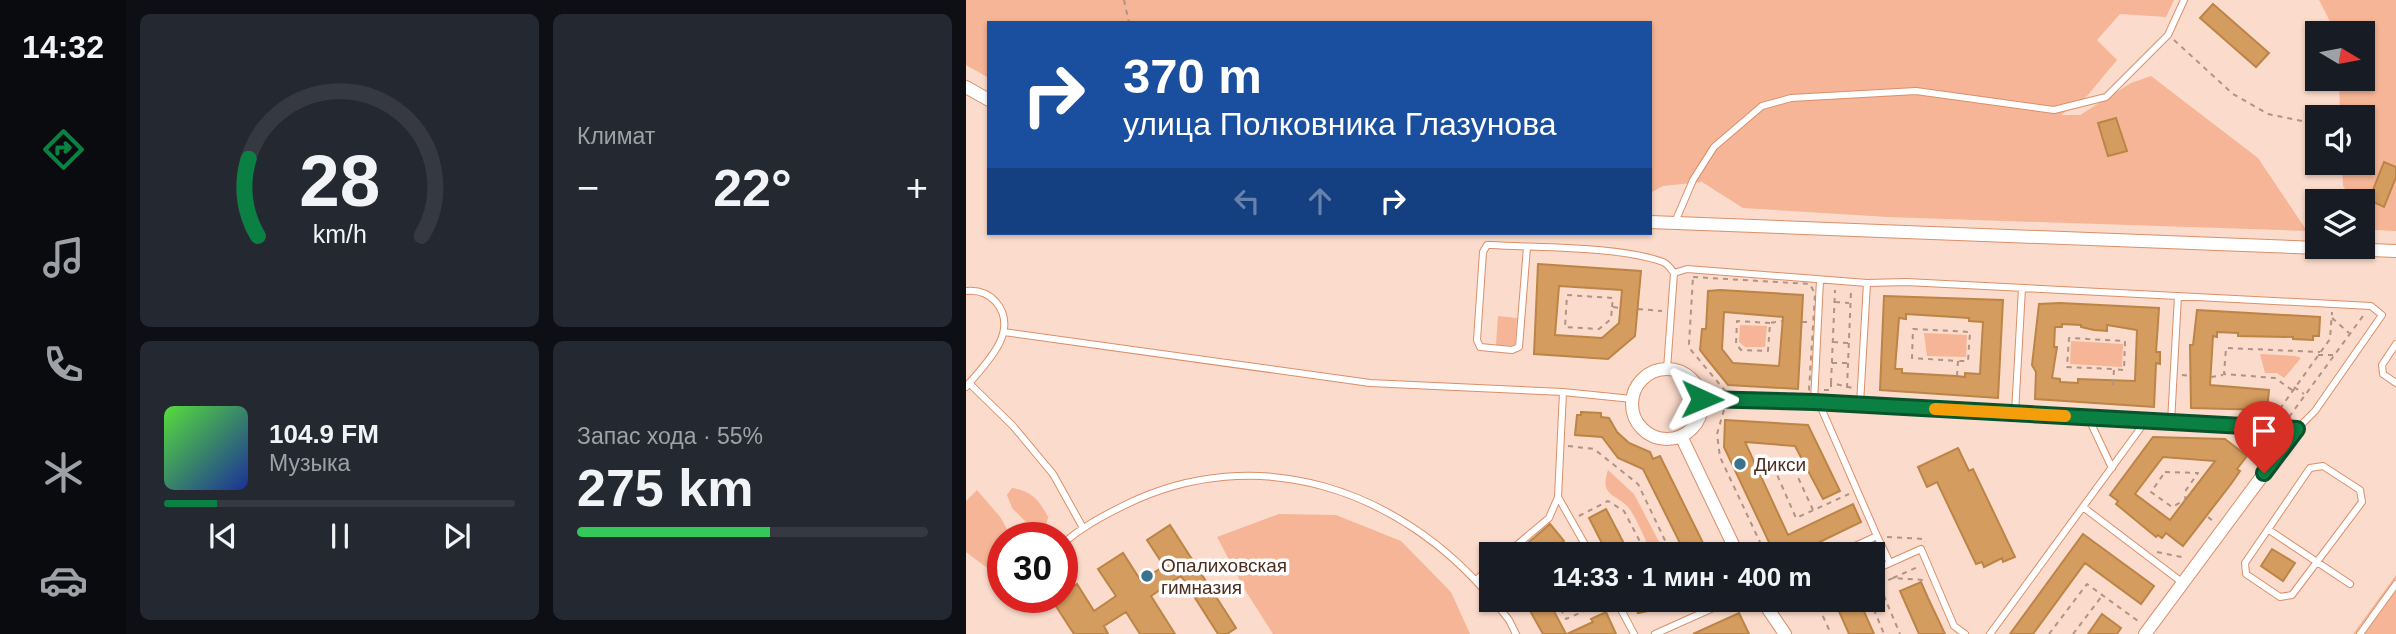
<!DOCTYPE html>
<html lang="ru">
<head>
<meta charset="utf-8">
<style>
	:root { --surface:#171b24; --page:#242831; --text:#f1f3f6; --muted:#9ea1a6; --line:#363941; --accent:#0b8043 }
	body { margin:0; font-family:Arial,sans-serif; background:var(--page); color:var(--text); height:100vh; display:flex; flex-direction:column; font-size:26px; white-space:nowrap }
	* { box-sizing:border-box; margin:0 }
	p { font-size:23px; color:var(--muted) }
	.icon { flex:none; width:38px; height:38px; fill:none; stroke:currentColor; stroke-width:2; stroke-linecap:round; stroke-linejoin:round }
	.map { position:relative; flex:1; overflow:hidden }
	.details { display:flex; flex-direction:column; gap:14px; padding:14px; background:#0d0f14; width:840px }
	.details>* { flex:none }
	.guide { position:absolute; left:21px; top:21px; width:665px; height:214px; border-radius:0px; box-shadow:0 2px 5px #0004; background:#1a4fa0; color:#fff; overflow:hidden }
	.needle { width:46px; rotate:100deg }
	.fabs { position:absolute; left:1339px; top:21px; display:grid; gap:14px }
	.fabs a { display:grid; place-items:center; width:70px; height:70px; border-radius:0px; background:var(--surface); box-shadow:0 2px 5px #0004; font-size:35px }
	.speed { position:absolute; left:21px; top:522px; display:flex; gap:14px; font-size:35px; font-weight:700; text-align:center }
	.speed>* { display:grid; place-content:center; width:91px; height:91px; border-radius:50%; background:var(--surface); box-shadow:0 2px 5px #0004; line-height:1 }
	.speed .limit { border:10px solid #d22; background:#fff; color:#111 }
	.pin { position:absolute; display:grid; place-items:center; width:60px; height:60px; color:#fff; margin:-72px -30px; border-radius:50% 50% 50% 0; rotate:-45deg; box-shadow:0 0 7px #0007 }
	.pin .icon { rotate:45deg }
	.me { position:absolute; width:77px; margin:-38px; rotate:91deg; stroke-linejoin:round; filter:drop-shadow(0 0 5px #0008) }
	.turn { display:flex; align-items:center; gap:24px; height:147px; padding:0 21px; font-size:32px }
	.turn .icon { width:91px; height:91px; stroke-width:2.5 }
	.turn b { display:block; font-size:49px; line-height:60px }
	.lanes { display:flex; align-items:center; height:66px; padding:0 21px; background:#0003; justify-content:center; gap:35px; direction:ltr }
	.lanes .off { opacity:.35 }
	.big { font-size:52px; font-weight:600; line-height:1.1 }
	.details .card { flex:1; display:flex; flex-direction:column; justify-content:center; gap:10px; min-width:0; padding:0 24px; border-radius:10px; background:var(--page) }
	.details .dial { align-items:center; gap:0 }
	.dial svg { height:182px; overflow:visible; fill:none; stroke:var(--line); stroke-width:7; stroke-linecap:round; text-anchor:middle }
	.dial text { fill:var(--text); stroke:none }
	.song { display:flex; align-items:center; gap:21px }
	.cover { width:84px; height:84px; border-radius:10px; background:linear-gradient(135deg,hsl(110 70% 55%),hsl(230 70% 35%)) }
	.played { height:7px; border-radius:4px; background:linear-gradient(90deg,var(--accent) 15%,var(--line) 15%) }
	.keys { display:flex; justify-content:space-around; direction:ltr }
	.heat { display:flex; justify-content:space-between; align-items:center; font-size:38px; direction:ltr }
	.charge { height:10px; border-radius:5px; background:linear-gradient(90deg,#34c759 55%,var(--line) 0) }
	.details .tiles { flex:1; display:grid; gap:14px; grid-template-columns:repeat(2,1fr) }
	.trip { position:absolute; left:513px; top:542px; width:406px; height:70px; border-radius:0px; background:var(--surface); box-shadow:0 2px 5px #0004; font-weight:600; line-height:70px; text-align:center }
	main { display:flex; flex:1; min-height:0 }
	.menu { display:flex; flex-direction:column; width:126px; justify-content:space-around; align-items:center; background:#090b0e; color:var(--muted) }
	.menu .icon { width:49px; height:49px }
	.menu .on { color:var(--accent) }
	.menu b { font-size:32px; color:var(--text) }
	.map>svg:first-child { display:block }
	.green { fill:#f6b596 }
	.building { fill:#d59c5f; stroke:#bc8446; stroke-width:2; fill-rule:evenodd }
	.lines { fill:none; stroke-linecap:round; stroke-linejoin:round }
	.service-casing { stroke:#da8f6a; stroke-width:8 }
	.minor-casing { stroke:#da8f6a; stroke-width:14 }
	.path { stroke:#b29283; stroke-width:2; stroke-dasharray:5 5; stroke-linecap:butt }
	.service { stroke:#fff; stroke-width:6 }
	.minor { stroke:#fff; stroke-width:12 }
	.route-casing { stroke:#07532c; stroke-width:18 }
	.route { stroke:#0b8043; stroke-width:12 }
	.slow { stroke:#f59e0b; stroke-width:12 }
	.poi-dot { fill:#39748c; stroke:#fff; stroke-width:2.5 }
	.labels { text-anchor:middle; stroke-width:7; stroke-linejoin:round; paint-order:stroke }
	.poi-label { font-size:19px; fill:#4d2e1f; stroke:#fff; text-anchor:start }
</style>
</head>
<body>
<main>
<nav class="menu">
<b>14:32</b>
<svg class="icon on" aria-label="directions" viewBox="0 0 24 24"><path d="M12 3l9 9-9 9-9-9zM9 14v-3h6M13 9l2 2-2 2"/></svg>
<svg class="icon" aria-label="music" viewBox="0 0 24 24"><path d="M9 18V5l10-2v13"/><circle cx="6" cy="18" r="3"/><circle cx="16" cy="16" r="3"/></svg>
<svg class="icon" aria-label="phone" viewBox="0 0 24 24"><path d="M5 4h4l2 5-3 2q2 4 5 5l2-3 5 2v4C11 20 4 13 5 4z"/></svg>
<svg class="icon" aria-label="climate" viewBox="0 0 24 24"><path d="M12 3v18M4 7l16 10M4 17L20 7"/></svg>
<svg class="icon" aria-label="car" viewBox="0 0 24 24"><path d="M5 17H2v-5l4-1 3-4h7l3 4 3 1v5h-3M9 17h6M6 11h13"/><circle cx="7" cy="17" r="2"/><circle cx="17" cy="17" r="2"/></svg>
</nav>
<section class="details">
<div class="tiles">
<div class="card dial"><svg viewBox="0 0 100 80">
<path d="M14 69A42 42 0 1 1 86 69"/>
<path d="M14 69A42 42 0 0 1 10 35" stroke="#0b8043"/>
<text x="50" y="56" font-size="32" font-weight="700">28</text>
<text x="50" y="72" font-size="11">km/h</text>
</svg></div>
<div class="card"><p>Климат</p>
<div class="heat"><a>−</a><b class="big">22°</b><a>+</a></div>
</div>
<div class="card">
<div class="song"><i class="cover"></i><div><b>104.9 FM</b><p>Музыка</p></div></div>
<div class="played"></div>
<div class="keys"><svg class="icon" aria-label="previous" viewBox="0 0 24 24"><path d="M18 5L8 12l10 7zM5 5v14"/></svg><svg class="icon" aria-label="pause" viewBox="0 0 24 24"><path d="M8 5v14M16 5v14"/></svg><svg class="icon" aria-label="next" viewBox="0 0 24 24"><path d="M6 5l10 7-10 7zM19 5v14"/></svg></div>
</div>
<div class="card"><p>Запас хода · 55%</p><b class="big">275 km</b><div class="charge"></div></div>
</div>
</section>
<div class="map">
<svg width="1430" height="634" viewBox="0 0 1430 634">
	<rect width="100%" height="100%" fill="#fbdbcb"/>
	<path class="green" d="M0 0H1208L1200 17 1154 14 1131 40 1151 60 1121 96 1095 115H1114L1165 83 1185 76 1292 158 1341 231 922 217 777 208 736 182 697 186 684 193V23H23V78L0 65Z
		M1353 0H1430V231L1409 230 1397 213 1396 201H1388L1377 186 1376 163H1396V117H1374L1373 79H1396V33H1370Z
		M532 316 551 318 549 346 530 345Z
		M774 325 801 326 799 347H779L773 342Z
		M958 333 1001 335 1000 357 961 356Z
		M1105 341 1157 344 1156 367 1104 364Z
		M1294 354 1329 356 1335 358 1318 378 1311 373H1299Z
		M642 470 668 494 700 555H686C682 545 667 510 660 505 647 493 634 495 642 470Z
		M46 488C66 491 73 500 82 517L80 527 67 529 46 508 41 495Z
		M11 490 35 518 45 537H37V576L28 573 0 552V501Z
		M313 514 370 515 435 541 485 592 504 634H307L279 590 251 537Z
		M1430 575V634H1387Z"/>
	<path class="building" d="M1247 4 1303 53 1290 67 1234 18Z
		M1150 118 1161 151 1142 156 1132 123Z
		M1418 162 1430 167V177L1418 207 1403 200Z
		M572 264 675 271 669 336 642 359 568 354ZM593 286 656 290 653 323 636 338 589 335Z
		M754 290 837 295 832 389 762 385 741 359 734 350 736 329H740L742 291ZM758 312 817 317 813 366 767 363 756 349Z
		M918 296 1037 300 1032 398 914 390ZM940 314 1003 318V321L1017 322 1014 374 999 373V377L991 376 936 373V369H929L933 318 940 319Z
		M1094 303 1193 308 1190 352H1194V364L1190 363 1188 407 1069 399 1070 372 1066 365 1073 304ZM1096 324 1115 325V327L1128 330 1141 331V325L1171 330 1169 381 1112 379V383L1094 382V379L1086 378 1091 347H1088L1089 327H1096Z
		M1231 310 1354 317 1353 336H1347V340L1327 339V337L1272 336V333L1251 332V337L1247 336 1244 385 1303 390 1301 410 1225 408 1224 345H1227Z
		M615 412 635 413V417L643 418 651 432 663 443 684 452 687 459 694 456 743 555H720L677 469 652 458 636 437 609 435 611 415H615Z
		M759 420 842 425 874 491 857 499 829 446 779 442 822 535 887 504 895 522 827 555H809L758 447Z
		M1187 437 1259 439 1281 456 1271 469 1274 471 1265 484 1217 546 1200 533 1196 538 1192 535 1190 537 1150 504 1152 501 1144 495ZM1197 457 1249 461 1204 520 1169 494Z
		M992 448 1003 471 1007 469 1049 557 1037 562 1036 558 1018 567 1016 562 1010 564 971 482 961 487 952 467Z
		M640 509 664 555H642L623 518Z
		M584 524 598 541 582 555H548Z
		M204 525 270 628 261 634H252L215 576 185 596 209 634H174L160 612 138 626 142 634H108L86 600 96 597V594L111 584 128 611 150 596 132 569 157 553 175 581 198 566 181 540Z
		M1117 534 1188 586 1175 604 1119 563 1067 634H1044Z
		M1306 549 1329 563 1317 581 1295 566Z
		M955 582 962 598 979 634H953L934 591Z
		M558 600H582L600 634H577Z
		M665 600H714L715 604 672 613Z
		M868 600H893L908 634H883Z
		M640 612 650 634H601L627 622 625 619Z
		M773 613 783 634H727Z
		M1136 614 1155 628 1151 634H1122Z"/>
	<g class="lines">
		<g class="service-casing">
			<path id="service" d="M709 222 727 180 748 147 796 106 825 98 950 91 1088 110 1140 97 1202 35 1218 0
				M561 247 553 347 546 350 514 347 511 340 517 252 521 245H525C573 248 653 246 697 262 702 264 705 269 708 273L701 369
				M708 273 721 269 901 283 940 282 1405 306 1416 315 1349 411 1331 429
				M0 291C11 290 22 293 30 302 55 332 18 365 0 387
				M38 332 404 383 597 392 666 399
				M1430 344 1416 365 1417 374 1430 383
				M3 383 47 426 87 474 116 526
				M848 402 854 280
				M853 403 911 536
				M894 404 901 283
				M1049 413 1056 288
				M1122 417 1146 468
				M1205 422 1212 296
				M1357 466 1394 490 1396 502 1326 595 1314 597 1280 574 1279 563 1344 468Z
				M592 497 625 555
				M1117 507 1217 583
				M1303 530 1384 584
				M96 544C116 527 135 517 159 505 291 440 434 489 525 598
				M539 555 583 518 592 497 597 392
				M870 555 911 536 924 563
				M906 571 955 549 988 626 999 634
				M510 580 525 567
				M527 600 543 620 550 634
				M650 600 668 634
				M828 600 831 605 841 600
				M689 634 765 600
				M1024 634 1179 422
				M1394 634 1430 584"/>
		</g>
		<g class="minor-casing">
			<path id="minor" d="M0 87 23 100
				M684 222 1430 251
				M666 404a35 35 0 1 1 70 0a35 35 0 1 1-70 0Z
				M736 399 848 402 1331 429
				M715 436 772 555
				M796 600 819 634
				M1179 634 1331 429"/>
		</g>
		<path class="path" d="M158 0 163 23
			M1208 40 1267 94 1302 114 1351 124
			M727 277 844 284 849 294 843 390 840 394 760 392 725 350 723 344Z
			M869 302 883 303
			M646 307 647 298 601 295 599 327 633 329 645 319 646 307 655 308
			M672 309 696 311
			M1366 318 1383 333
			M836 322H843
			M804 323 771 321 770 344 775 350 802 351 804 323 816 321
			M867 342 882 343
			M1352 355H1367
			M866 363H881
			M1216 375 1225 376
			M991 376 992 361 946 358 947 329 1004 332 1002 361H992
			M1245 377 1257 375
			M865 383 869 290
			M1147 385 1148 369 1158 370 1159 341 1103 338 1101 367 1148 369
			M1328 387 1338 394
			M881 388 885 291
			M858 390H865V383L887 388
			M1326 390 1309 378 1258 374 1260 348 1354 352
			M758 410 751 434 754 457 800 555
			M1308 417 1364 339 1366 312
			M1323 417 1397 316 1395 314
			M1275 439 1293 451 1295 458
			M602 446 628 449 672 484 706 555
			M1294 454 1305 441
			M1199 472 1232 473 1220 490 1219 500 1206 507 1185 492Z
			M847 510 824 460 805 461 830 518 883 494
			M613 516 642 501 658 511 681 555
			M1242 517 1247 521
			M921 537 958 539 959 542
			M1191 552 1220 558
			M850 555 865 548
			M910 577 934 634
			M927 578 952 567
			M913 584 927 578 958 580
			M590 600 600 619 641 601
			M856 600 851 603 865 634
			M904 600 918 634
			M1083 634 1121 584 1172 621
			M1107 634 1136 596"/>
		<use href="#service" class="service"/>
		<use href="#minor" class="minor"/>
	</g>
	<g class="lines">
		<g class="route-casing">
			<path id="route" d="M736 399 848 402 1331 429 1298 473"/>
		</g>
		<use href="#route" class="route"/>
		<path class="slow" d="M969 409 1099 416"/>
	</g>
	<g class="poi-dot">
		<circle cx="774" cy="464" r="7"/>
		<circle cx="181" cy="576" r="7"/>
	</g>
	<g class="labels">
		<g class="poi-label">
			<text x="788" y="471">Дикси</text>
			<text x="195" y="572">Опалиховская<tspan x="195" dy="22">гимназия</tspan></text>
		</g>
	</g>
</svg>
<div class="fabs">
<a><svg class="needle" viewBox="-14 -14 28 28"><path d="M0-13l5 13h-10z" fill="#e53935"/><path d="M0 13l5-13h-10z" fill="#9ea1a6"/></svg></a>
<a><svg class="icon" aria-label="sound" viewBox="0 0 24 24"><path d="M4 9h4l5-4v14l-5-4H4zM17 9q2 3 0 6"/></svg></a>
<a><svg class="icon" aria-label="layers" viewBox="0 0 24 24"><path d="M12 4l9 5-9 5-9-5zM3 14l9 5 9-5"/></svg></a>
</div>
<div class="speed"><div class="limit">30</div></div>
<div class="pin" style="left:1298px;top:473px;background:#d93025"><svg class="icon" aria-label="arrive" viewBox="0 0 24 24"><path d="M6 21V4h12l-3 4 3 4H6"/></svg></div>
<svg class="me" style="left:736px;top:399px" viewBox="-20 -20 40 40"><path d="M0-17L14 15 0 8-14 15z" fill="#0b8043" stroke="#fff" stroke-width="4"/></svg>
<div class="trip">14:33 · 1 мин · 400 m</div>
<div class="guide">
<div class="turn"><svg class="icon" aria-label="right" viewBox="0 0 24 24"><path d="M7 20v-9h11M14 6l5 5-5 5"/></svg><div><b>370 m</b>улица Полковника Глазунова</div></div>
<div class="lanes"><svg class="icon off" aria-label="left" viewBox="0 0 24 24"><path d="M17 20v-9H6M10 6l-5 5 5 5"/></svg><svg class="icon off" aria-label="ahead" viewBox="0 0 24 24"><path d="M12 20V5M6 11l6-6 6 6"/></svg><svg class="icon" aria-label="right" viewBox="0 0 24 24"><path d="M7 20v-9h11M14 6l5 5-5 5"/></svg></div>
</div>
</div>
</main>
</body>
</html>
